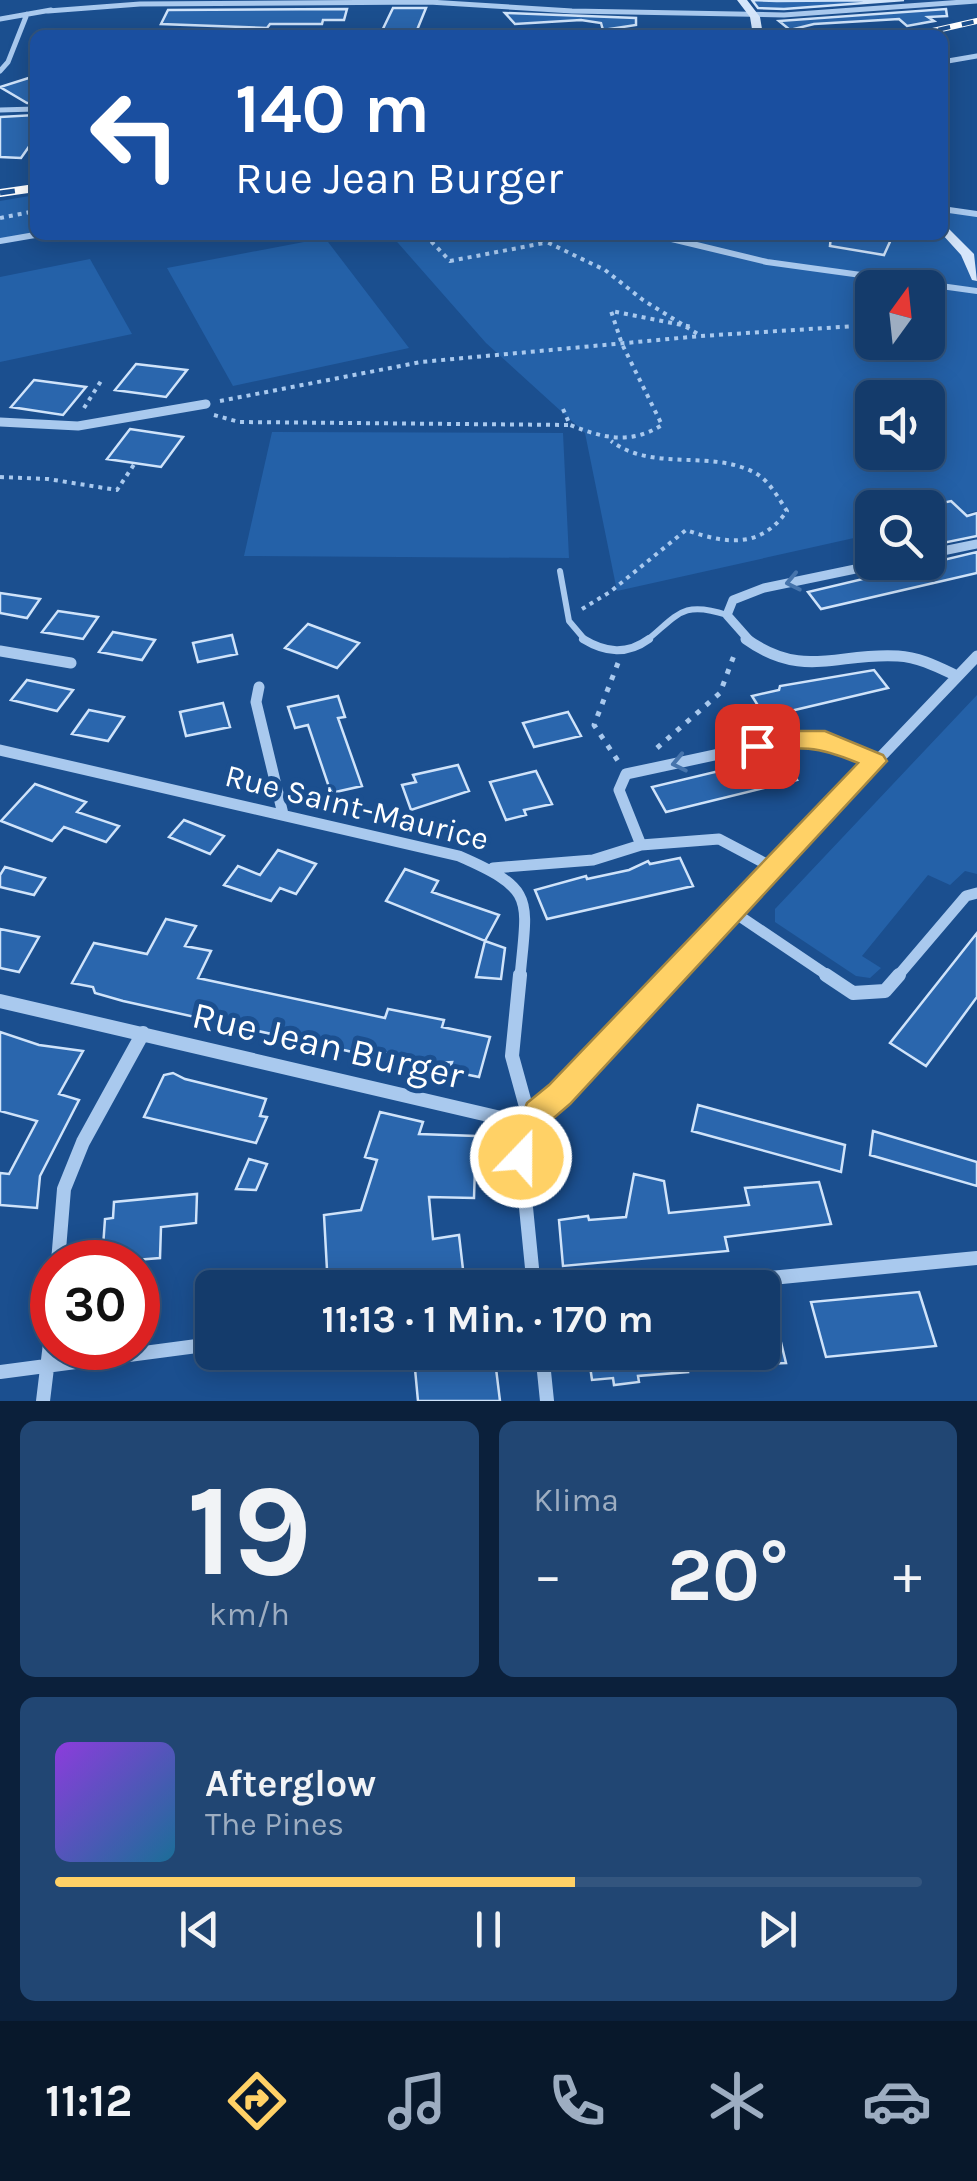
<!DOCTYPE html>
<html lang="de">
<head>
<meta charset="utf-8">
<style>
	:root { --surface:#143b6b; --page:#214673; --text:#f1f3f6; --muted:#9dadc1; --line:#33557e; --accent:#ffd166 }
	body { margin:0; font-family:Karla,sans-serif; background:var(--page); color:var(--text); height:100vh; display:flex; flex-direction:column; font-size:38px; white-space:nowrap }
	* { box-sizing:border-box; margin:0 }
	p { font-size:32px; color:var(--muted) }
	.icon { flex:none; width:55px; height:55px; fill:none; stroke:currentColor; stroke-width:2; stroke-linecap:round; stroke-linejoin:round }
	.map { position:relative; height:1401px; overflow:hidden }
	.sheet { display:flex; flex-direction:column; gap:20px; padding:20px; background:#0b203b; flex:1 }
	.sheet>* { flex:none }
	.hud { position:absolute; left:30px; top:30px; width:918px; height:210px; border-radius:15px; box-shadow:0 5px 25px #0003,0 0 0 2px var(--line); background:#1a4fa0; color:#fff; overflow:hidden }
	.needle { width:65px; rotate:15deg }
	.buttons { position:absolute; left:855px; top:270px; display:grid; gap:20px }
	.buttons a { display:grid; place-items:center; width:90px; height:90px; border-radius:15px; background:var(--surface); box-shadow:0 5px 25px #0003,0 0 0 2px var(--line); font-size:50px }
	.speed { position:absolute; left:30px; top:1240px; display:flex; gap:20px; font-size:50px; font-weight:700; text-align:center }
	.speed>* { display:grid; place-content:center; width:130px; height:130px; border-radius:50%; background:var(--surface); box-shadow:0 5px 25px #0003,0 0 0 2px var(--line); line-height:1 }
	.speed .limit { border:15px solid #d22; background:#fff; color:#111 }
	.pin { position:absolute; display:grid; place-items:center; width:85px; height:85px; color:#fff; margin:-42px; border-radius:20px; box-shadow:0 5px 15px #0006 }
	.me { position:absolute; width:110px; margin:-55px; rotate:22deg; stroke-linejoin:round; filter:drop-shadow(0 0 8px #0008) }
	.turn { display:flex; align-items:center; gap:35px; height:210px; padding:0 40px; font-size:45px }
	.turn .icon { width:130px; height:130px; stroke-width:2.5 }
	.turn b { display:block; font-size:70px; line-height:85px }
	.big { font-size:75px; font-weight:700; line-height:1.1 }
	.sheet .widget { flex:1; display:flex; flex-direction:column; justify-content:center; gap:15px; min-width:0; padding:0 35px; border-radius:15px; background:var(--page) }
	.sheet .dial { align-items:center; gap:0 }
	.dial b { font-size:130px; line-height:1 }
	.song { display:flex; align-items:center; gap:30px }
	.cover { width:120px; height:120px; border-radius:15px; background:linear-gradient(135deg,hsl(270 70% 55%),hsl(200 70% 35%)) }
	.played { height:10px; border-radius:5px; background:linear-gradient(90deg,var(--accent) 60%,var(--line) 60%) }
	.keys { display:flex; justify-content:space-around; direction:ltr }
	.heat { display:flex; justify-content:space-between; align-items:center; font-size:55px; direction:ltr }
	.sheet .tiles { flex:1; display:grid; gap:20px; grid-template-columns:1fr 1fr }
	.widget:last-child { grid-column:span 2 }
	.trip { position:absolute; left:195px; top:1270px; width:585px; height:100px; border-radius:15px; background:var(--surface); box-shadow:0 5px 25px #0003,0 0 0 2px var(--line); font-weight:700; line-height:100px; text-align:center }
	.dock { display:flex; height:160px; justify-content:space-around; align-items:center; background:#08182b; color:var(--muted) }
	.dock .icon { width:70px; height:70px }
	.dock .active { color:var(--accent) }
	.dock b { font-size:45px; color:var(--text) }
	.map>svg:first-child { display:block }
	.green { fill:#2461a8; fill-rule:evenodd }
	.building { fill:#2a66ad; stroke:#cfe3fa; stroke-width:2.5 }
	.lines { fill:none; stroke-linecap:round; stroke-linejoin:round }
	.path-far1 { stroke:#a9c9ee; stroke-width:4; stroke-dasharray:4 5; stroke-linecap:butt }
	.path { stroke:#a9c9ee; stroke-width:5; stroke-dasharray:5 8; stroke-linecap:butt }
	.lane-far1 { stroke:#a9c9ee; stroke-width:6 }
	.lane { stroke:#a9c9ee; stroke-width:8 }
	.street-far4 { stroke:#a9c9ee; stroke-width:5 }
	.street-far3 { stroke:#a9c9ee; stroke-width:6 }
	.street-far2 { stroke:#a9c9ee; stroke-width:9 }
	.street-far1 { stroke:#a9c9ee; stroke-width:11 }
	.street { stroke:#a9c9ee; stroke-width:14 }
	.secondary { fill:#d6e6fa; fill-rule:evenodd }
	.rail-far1-casing { stroke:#fff; stroke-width:6 }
	.rail-casing { stroke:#fff; stroke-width:8 }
	.rail-far1 { stroke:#1b4f8f; stroke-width:4; stroke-dasharray:12; stroke-linecap:butt }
	.rail { stroke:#1b4f8f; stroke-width:5; stroke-dasharray:15; stroke-linecap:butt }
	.oneway { stroke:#4674ac }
	.route { fill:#ffd166; stroke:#a68842; stroke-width:2.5 }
	.labels { text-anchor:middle; stroke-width:10; stroke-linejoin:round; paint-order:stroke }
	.street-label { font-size:32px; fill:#fff; stroke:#1b4f8f }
	.near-street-label { font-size:38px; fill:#fff; stroke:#1b4f8f }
</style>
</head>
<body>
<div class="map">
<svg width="977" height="1401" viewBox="0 0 977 1401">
	<rect width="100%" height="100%" fill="#1b4f8f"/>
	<path class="green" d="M35 195V234L0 240V201Z
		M943 211 977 215V511L928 522V508H872V534L617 591 585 433 486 343 391 235H942ZM872 288H928V342H872ZM872 398H928V452H872Z
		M325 238 409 348 233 386 167 268Z
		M90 259 132 334 0 362V277Z
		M272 432 563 433 569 558 244 556Z
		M977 695V874L965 871 950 885 928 875 862 956 881 968 870 978 856 976 775 922V909Z"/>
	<path class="building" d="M752 0 777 1 904 0 784 9 758 8Z
		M393 8H426L415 35H380Z
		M347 9 344 20H323L322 24H270L267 28 161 24 168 10Z
		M946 9 947 16 928 17 934 21 907 26 899 19 814 24 790 30 779 21Z
		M505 13 636 18V25L603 30 601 23 581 20 515 24Z
		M35 76V103H27L0 87Z
		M35 115V138L21 158 0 157V117Z
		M831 235H893L884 255 830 246Z
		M136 364 187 370 166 397 115 390Z
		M34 380 86 387 63 415 11 407Z
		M130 429 183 437 161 467 107 459Z
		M951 501 967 516 977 513V536L933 545 928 540V506Z
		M977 552V573L821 609 808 592Z
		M0 593 40 599 27 618 0 613Z
		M58 611 98 617 83 639 42 632Z
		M308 624 359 643 337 668 285 648Z
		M113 632 155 640 142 660 99 652Z
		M232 635 237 654 198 662 193 643Z
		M874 670 888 688 765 717 752 696 779 690 780 686Z
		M27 680 73 690 57 711 11 700Z
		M338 696 345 717 338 718 362 786 331 793 308 725 295 728 288 707Z
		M223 703 230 727 186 736 180 712Z
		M89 710 124 717 108 741 72 734Z
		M568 712 581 736 534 747 523 723Z
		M782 756 797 780 666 812 652 787Z
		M458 765 469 791 411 810 402 785 416 782 413 775Z
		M536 771 552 804 524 810 526 815 506 820 490 782Z
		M35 784 86 802 77 812 119 826 106 842 64 827 52 841 1 821Z
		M184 820 224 836 210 854 169 837Z
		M278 850 316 864 296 894 280 888 271 901 224 885 238 866 260 875Z
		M680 858 693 886 547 919 535 890 586 876 587 879 629 870 648 861 650 864Z
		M5 867 45 878 34 895 0 887V875Z
		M405 869 438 881 432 892 499 915 485 941 386 901Z
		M166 919 196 926 185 946 211 951 198 978 385 1018 388 1009 444 1020 442 1027 490 1037 479 1077 449 1071 452 1062 418 1064 408 1058 359 1048 357 1053 123 1001 95 993 93 987 72 983 94 943 147 954Z
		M0 929 39 937 19 972 0 968Z
		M977 933V997L926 1066 890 1043Z
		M485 941 505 948 501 979 476 977Z
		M0 1032 39 1045 83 1051 59 1094 79 1100 40 1176 37 1208 0 1205V1173L9 1174 37 1121 0 1111Z
		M173 1073 185 1079 266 1099 260 1116 267 1117 256 1143 144 1117 164 1075Z
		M698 1105 845 1145 841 1172 692 1131Z
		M380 1112 423 1122 419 1134 476 1136 474 1198 429 1197 433 1239 459 1235 464 1278 391 1288H328L324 1215 361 1210 377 1160 365 1157Z
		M873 1131 977 1162V1186L870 1155Z
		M249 1159 267 1164 256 1190 236 1189Z
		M634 1174 664 1181 669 1213 749 1205 745 1188 819 1182 831 1224 725 1237 728 1251 563 1266 559 1220 588 1216 589 1220 626 1217Z
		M197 1194 196 1223 161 1227 160 1258 110 1262 111 1246 103 1247 105 1219 113 1218 114 1202Z
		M919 1292 936 1346 826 1357 811 1302Z
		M770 1297 786 1363 762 1364V1298Z
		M457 1352H494L500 1401H418L414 1358Z
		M588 1352H684L688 1372 638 1376 639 1382 614 1385 613 1378 592 1380Z"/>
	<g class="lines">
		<path class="path-far1" d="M0 218 35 211
			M425 235 450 261 544 243
			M532 235 605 270 643 300 701 336
			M928 313 931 297
			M220 401 421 362 701 336 872 325
			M84 408 101 381
			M563 409 570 425C603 438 630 445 662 425L622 344 611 311 692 327
			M214 415 239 422 570 425
			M0 477 48 479 117 490 135 463
			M582 609 610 592 686 530C726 544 760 549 787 511 779 499 770 482 757 474 712 448 654 473 611 441"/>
		<path class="path" d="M618 663 594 725 618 761
			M657 748 720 693 736 650"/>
		<path class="lane-far1" d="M560 571 569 621 586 641
			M646 641C678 615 682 600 727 615"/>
		<path class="lane" d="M583 639C606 653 627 655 649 639"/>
		<path class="street-far4" d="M48 11 140 4 429 2 572 11 784 15 977 1
			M0 19 51 10
			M942 62 977 56
			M0 71 8 62 27 14
			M0 110 35 109"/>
		<path class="street-far3" d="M942 209 977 214
			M655 235 767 262 977 291
			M0 241 35 235"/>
		<path class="street-far2" d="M0 422 78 426 206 404
			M928 554 977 544
			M750 641 727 615 733 600 764 588 889 562"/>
		<path class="street-far1" d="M746 639C803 680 838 652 898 656 919 657 938 667 957 676
			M0 651 71 663
			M259 687 256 702 283 814
			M0 750 459 856C537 890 527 898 520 977
			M641 845 719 839 774 868
			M493 868 593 860 641 845 619 790 626 774 789 739 825 740 875 761
			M732 911 830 977
			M671 977 977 656
			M897 977 966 896 977 893"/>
		<path class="street" d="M520 975 512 1056 531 1125 521 1157 534 1288
			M826 975 853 993 885 991 899 975
			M0 1001 531 1125 538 1113 674 975
			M58 1262 64 1189 83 1142 143 1033
			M668 1288 977 1258
			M542 1352 547 1401
			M0 1372 212 1344
			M43 1401 52 1327"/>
		<path class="secondary" d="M737 0H747L760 17 763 35H753L750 17Z
			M942 222 974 254 977 281 972 280 961 255 942 234Z"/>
		<g class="rail-far1-casing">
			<path id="rail-far1" d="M915 35 977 21"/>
		</g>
		<g class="rail-casing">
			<path id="rail" d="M0 193 35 188"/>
		</g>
		<use href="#rail-far1" class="rail-far1"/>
		<use href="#rail" class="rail"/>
	</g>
	<defs><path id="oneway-chevron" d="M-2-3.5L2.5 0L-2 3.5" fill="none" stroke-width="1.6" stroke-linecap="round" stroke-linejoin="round" transform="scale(2.5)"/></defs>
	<g class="oneway">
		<use href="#oneway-chevron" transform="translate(793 582) rotate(168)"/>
		<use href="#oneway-chevron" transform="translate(679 763) rotate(168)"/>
	</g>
	<path class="route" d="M789 731H825L883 755 887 761 570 1104 549 1122 532 1167 521 1171 510 1167 506 1157 527 1103 549 1085 858 763C818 746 800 745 757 754L745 746 748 740Z"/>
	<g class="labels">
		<g class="street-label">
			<text transform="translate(357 807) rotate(14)" y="11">Rue Saint-Maurice</text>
		</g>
		<g class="near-street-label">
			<text transform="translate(328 1045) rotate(13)" y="13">Rue Jean Burger</text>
		</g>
	</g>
</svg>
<div class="buttons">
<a><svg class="needle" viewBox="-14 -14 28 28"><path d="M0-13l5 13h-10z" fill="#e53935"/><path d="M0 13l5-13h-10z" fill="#9dadc1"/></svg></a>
<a><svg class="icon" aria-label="sound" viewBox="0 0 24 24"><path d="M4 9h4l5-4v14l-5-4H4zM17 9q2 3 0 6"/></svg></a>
<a><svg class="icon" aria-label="search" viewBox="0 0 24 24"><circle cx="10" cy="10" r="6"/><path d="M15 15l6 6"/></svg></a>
</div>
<div class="speed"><div class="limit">30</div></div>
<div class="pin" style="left:757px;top:746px;background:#d93025"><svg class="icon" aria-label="arrive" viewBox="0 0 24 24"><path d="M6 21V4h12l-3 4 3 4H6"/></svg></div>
<svg class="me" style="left:521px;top:1157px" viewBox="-20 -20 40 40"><circle r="17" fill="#ffd166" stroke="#fff" stroke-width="3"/><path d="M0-11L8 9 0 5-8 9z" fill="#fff"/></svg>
<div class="trip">11:13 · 1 Min. · 170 m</div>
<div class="hud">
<div class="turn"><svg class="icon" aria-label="left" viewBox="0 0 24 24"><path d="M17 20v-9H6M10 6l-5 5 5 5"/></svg><div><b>140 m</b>Rue Jean Burger</div></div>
</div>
</div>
<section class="sheet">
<div class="tiles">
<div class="widget dial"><b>19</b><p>km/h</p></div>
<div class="widget"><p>Klima</p>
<div class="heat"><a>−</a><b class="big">20°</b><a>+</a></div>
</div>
<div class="widget">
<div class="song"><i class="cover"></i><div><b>Afterglow</b><p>The Pines</p></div></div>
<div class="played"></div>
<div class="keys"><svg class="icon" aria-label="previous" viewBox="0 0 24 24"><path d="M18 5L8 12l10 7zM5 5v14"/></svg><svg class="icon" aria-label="pause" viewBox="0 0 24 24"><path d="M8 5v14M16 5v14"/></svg><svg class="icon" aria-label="next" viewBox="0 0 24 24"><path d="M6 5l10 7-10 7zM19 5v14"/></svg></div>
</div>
</div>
</section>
<nav class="dock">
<b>11:12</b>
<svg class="icon active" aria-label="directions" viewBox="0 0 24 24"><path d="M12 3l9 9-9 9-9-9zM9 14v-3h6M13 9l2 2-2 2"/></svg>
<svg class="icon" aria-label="music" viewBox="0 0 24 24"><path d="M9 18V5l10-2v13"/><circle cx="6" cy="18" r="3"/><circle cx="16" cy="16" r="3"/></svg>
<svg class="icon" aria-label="phone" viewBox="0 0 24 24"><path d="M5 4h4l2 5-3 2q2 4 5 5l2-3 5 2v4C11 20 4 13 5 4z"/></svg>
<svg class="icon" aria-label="climate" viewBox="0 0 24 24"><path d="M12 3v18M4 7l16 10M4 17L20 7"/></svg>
<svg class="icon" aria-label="car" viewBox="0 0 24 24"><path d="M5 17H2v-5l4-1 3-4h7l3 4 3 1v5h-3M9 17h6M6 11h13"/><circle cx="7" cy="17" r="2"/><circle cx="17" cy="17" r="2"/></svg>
</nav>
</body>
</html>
